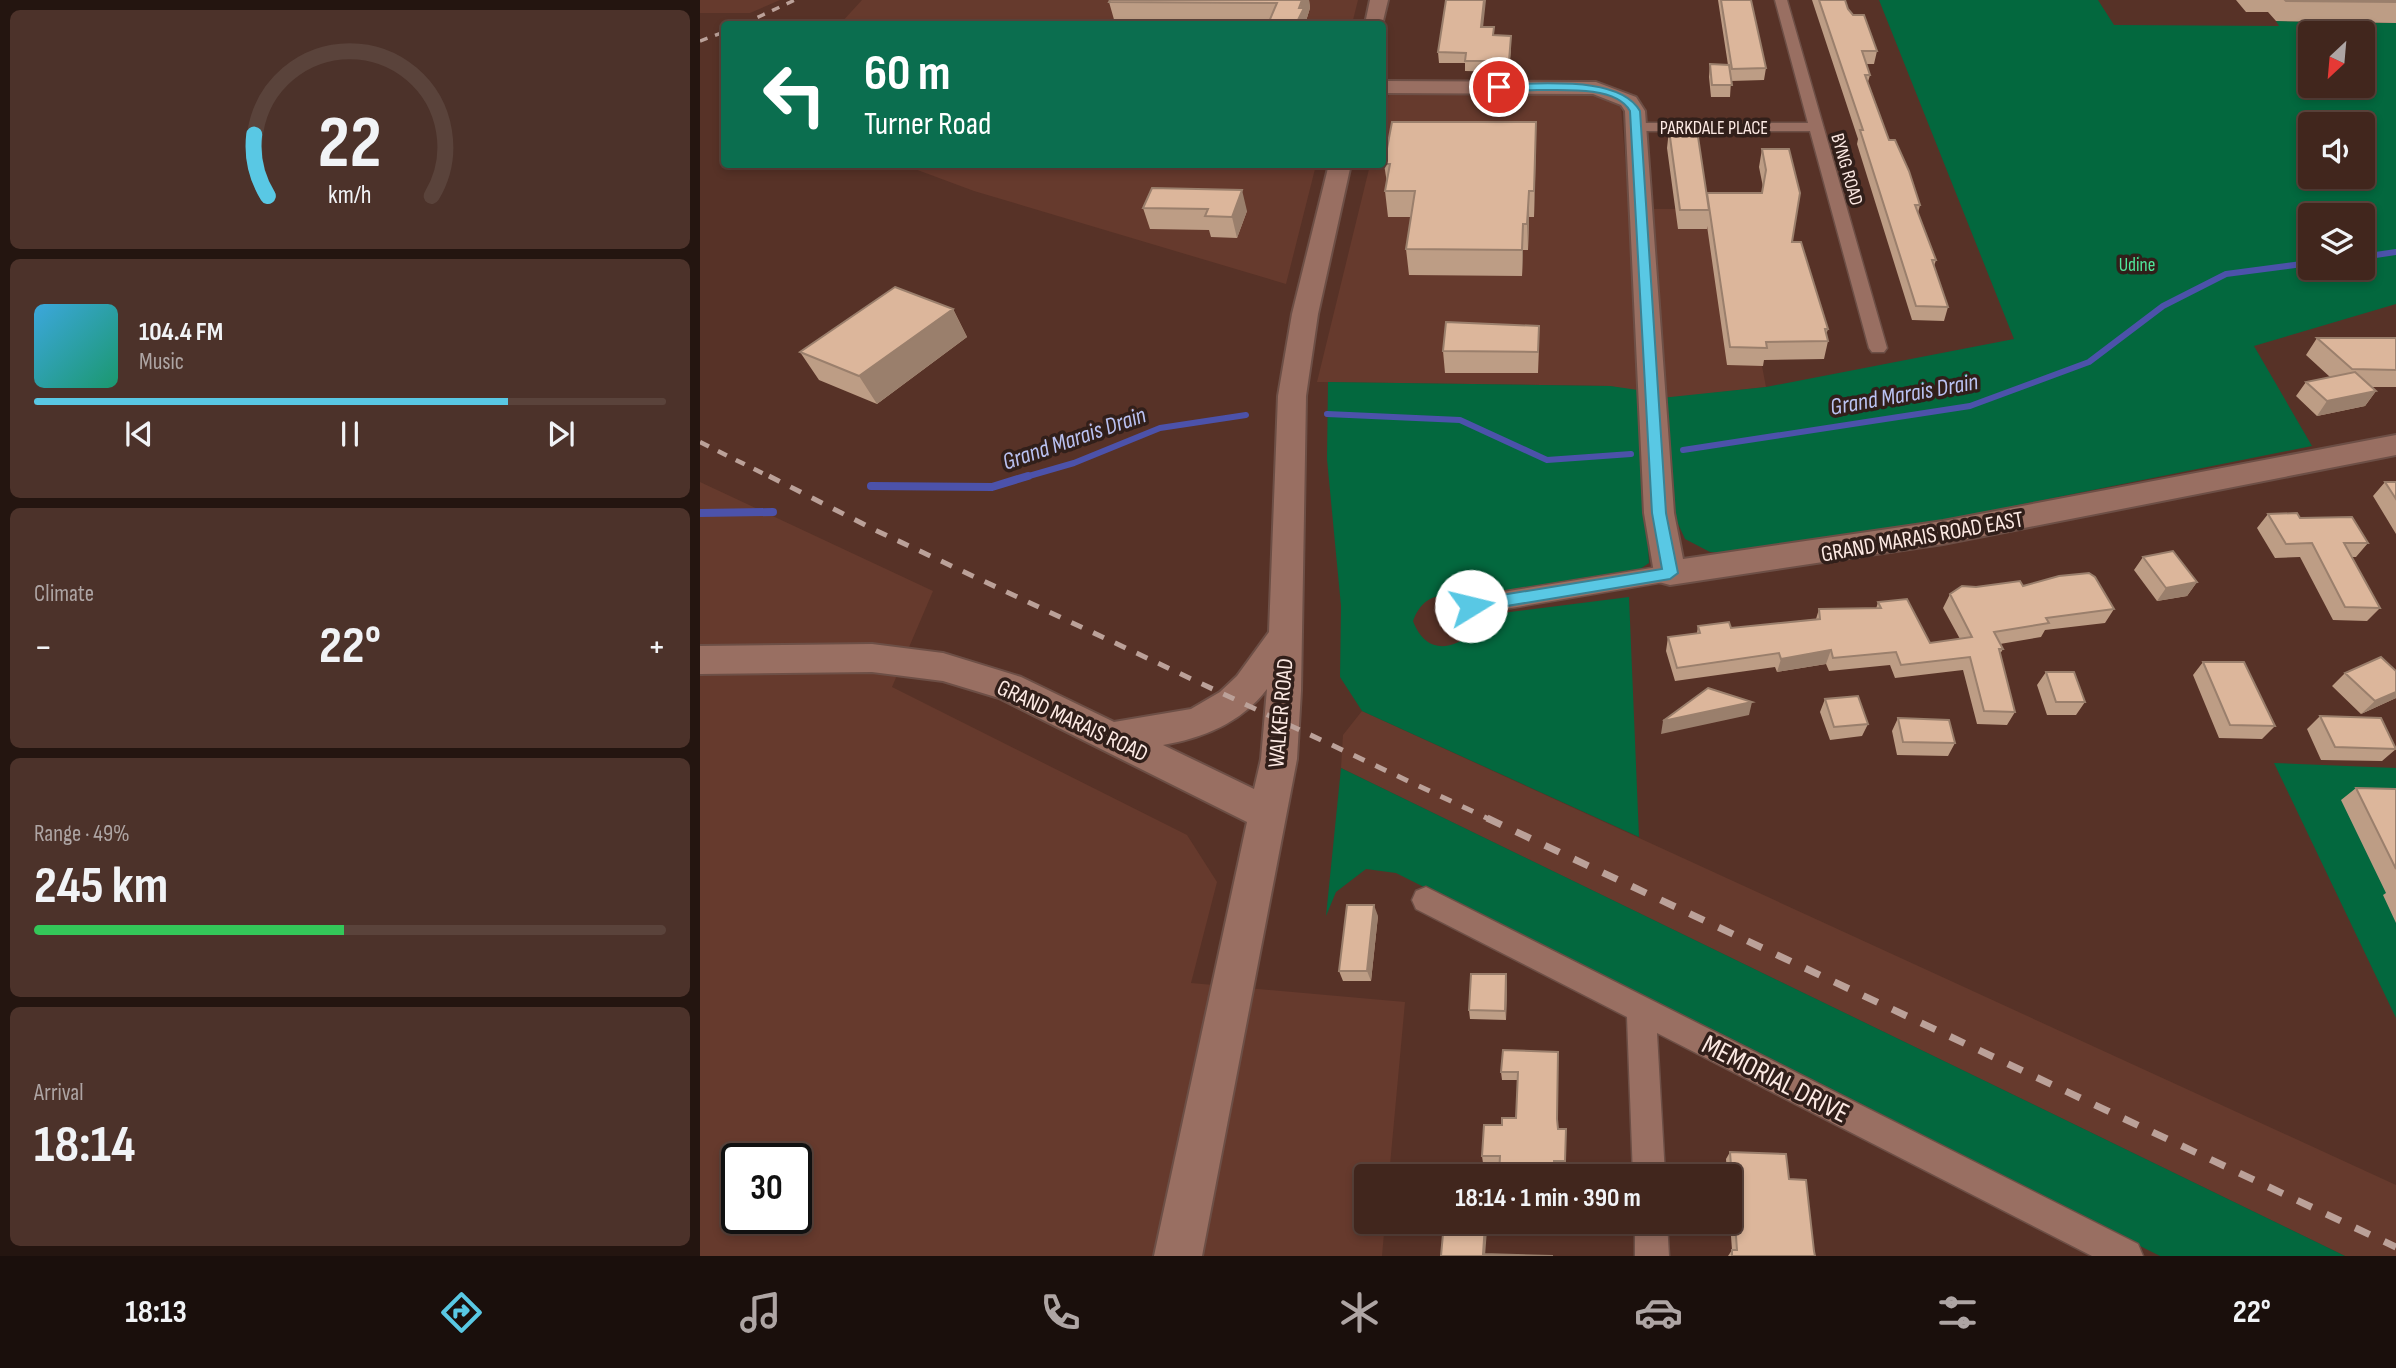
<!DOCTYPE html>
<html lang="en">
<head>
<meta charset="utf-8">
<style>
	:root { --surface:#41261d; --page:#4c322a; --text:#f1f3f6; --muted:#aea5a4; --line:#5a433b; --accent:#59c8e4 }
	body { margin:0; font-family:"Sofia Sans Condensed",sans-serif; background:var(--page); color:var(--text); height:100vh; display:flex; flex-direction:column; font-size:26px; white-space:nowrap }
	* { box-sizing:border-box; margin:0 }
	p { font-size:23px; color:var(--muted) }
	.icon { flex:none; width:38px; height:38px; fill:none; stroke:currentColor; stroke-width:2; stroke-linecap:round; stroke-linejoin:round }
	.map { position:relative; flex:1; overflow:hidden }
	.side { display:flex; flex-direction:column; gap:10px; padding:10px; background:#241510; width:700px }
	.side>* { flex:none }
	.hud { position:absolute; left:21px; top:21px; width:665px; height:147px; border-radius:7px; box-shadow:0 4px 10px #0003,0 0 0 2px var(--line); background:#0b6e4f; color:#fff; overflow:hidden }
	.needle { width:46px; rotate:206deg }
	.controls { position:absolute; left:1598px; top:21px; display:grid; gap:14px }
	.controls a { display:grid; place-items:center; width:77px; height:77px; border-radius:7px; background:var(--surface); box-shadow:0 4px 10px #0003,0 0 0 2px var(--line); font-size:35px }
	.speed { position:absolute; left:21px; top:1143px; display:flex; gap:14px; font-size:35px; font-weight:700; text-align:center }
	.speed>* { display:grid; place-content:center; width:91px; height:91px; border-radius:50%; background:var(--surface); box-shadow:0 4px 10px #0003,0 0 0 2px var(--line); line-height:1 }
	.speed .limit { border:4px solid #111; border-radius:10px; background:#fff; color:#111 }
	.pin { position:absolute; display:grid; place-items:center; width:60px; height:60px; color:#fff; margin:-30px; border:4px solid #fff; border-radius:50%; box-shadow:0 2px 7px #0007 }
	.me { position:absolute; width:77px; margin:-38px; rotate:81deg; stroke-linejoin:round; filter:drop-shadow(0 0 5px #0008) }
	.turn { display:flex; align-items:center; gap:24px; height:147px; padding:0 28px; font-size:32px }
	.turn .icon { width:91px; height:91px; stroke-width:2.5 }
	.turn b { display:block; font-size:49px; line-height:60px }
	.big { font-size:52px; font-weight:700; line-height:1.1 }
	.side .card { flex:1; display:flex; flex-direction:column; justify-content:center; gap:10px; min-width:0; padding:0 24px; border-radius:10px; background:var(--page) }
	.side .dial { align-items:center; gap:0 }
	.dial svg { height:182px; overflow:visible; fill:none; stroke:var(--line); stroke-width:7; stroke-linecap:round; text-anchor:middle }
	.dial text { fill:var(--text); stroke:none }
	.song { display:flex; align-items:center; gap:21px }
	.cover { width:84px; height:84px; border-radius:10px; background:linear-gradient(135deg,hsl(200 70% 55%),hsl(160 70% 35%)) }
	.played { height:7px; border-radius:4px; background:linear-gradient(90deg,var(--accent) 75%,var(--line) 75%) }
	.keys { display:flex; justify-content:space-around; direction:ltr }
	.heat { display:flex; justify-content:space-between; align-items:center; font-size:38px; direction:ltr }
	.charge { height:10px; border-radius:5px; background:linear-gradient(90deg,#34c759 49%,var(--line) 0) }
	.trip { position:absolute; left:654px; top:1164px; width:388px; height:70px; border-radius:7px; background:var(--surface); box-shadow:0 4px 10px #0003,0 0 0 2px var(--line); font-weight:700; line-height:70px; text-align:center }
	.menu { display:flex; height:112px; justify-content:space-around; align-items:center; background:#1a0f0c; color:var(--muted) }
	.menu .icon { width:49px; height:49px }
	.menu .selected { color:var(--accent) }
	.menu b { font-size:32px; color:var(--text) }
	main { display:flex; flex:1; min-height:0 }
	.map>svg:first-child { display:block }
	.built { fill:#663a2d; fill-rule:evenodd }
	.green { fill:#03683e; fill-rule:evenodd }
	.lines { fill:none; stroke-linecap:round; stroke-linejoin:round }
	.stream-far1 { stroke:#4c52aa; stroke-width:6 }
	.stream { stroke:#4c52aa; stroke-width:8 }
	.street-casing { stroke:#6d4f46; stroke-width:3 }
	.secondary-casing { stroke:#6d4f46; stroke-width:4 }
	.street { fill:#996f62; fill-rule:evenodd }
	.secondary { fill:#996f62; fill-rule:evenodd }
	.rail-far3 { stroke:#bba199; stroke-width:3.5; stroke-dasharray:8 8; stroke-linecap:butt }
	.rail-far2 { stroke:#bba199; stroke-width:4.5; stroke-dasharray:10 10; stroke-linecap:butt }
	.rail-far1 { stroke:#bba199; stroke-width:5; stroke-dasharray:12 12; stroke-linecap:butt }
	.rail { stroke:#bba199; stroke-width:7; stroke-dasharray:16 16; stroke-linecap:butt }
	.wall { fill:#bd9d85 }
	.shaded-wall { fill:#9a7f6c }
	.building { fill:#dcb69b; stroke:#9a7f6c; stroke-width:2 }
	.route { fill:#59c8e4; stroke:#3a8294; stroke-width:2 }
	.labels { text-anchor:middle; stroke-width:7; stroke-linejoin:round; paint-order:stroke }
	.far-street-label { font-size:19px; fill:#fdeae4; stroke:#311f1a }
	.far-park-label { font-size:19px; fill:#50e79a; stroke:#311f1a }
	.street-label { font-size:23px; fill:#fdeae4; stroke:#311f1a }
	.water-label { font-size:24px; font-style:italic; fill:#bac2f2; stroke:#311f1a }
	.near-street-label { font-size:28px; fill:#fdeae4; stroke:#311f1a }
</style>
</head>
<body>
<main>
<section class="side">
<div class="card dial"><svg viewBox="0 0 100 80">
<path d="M14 69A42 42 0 1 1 86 69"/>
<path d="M14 69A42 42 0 0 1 8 42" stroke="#59c8e4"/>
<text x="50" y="56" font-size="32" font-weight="700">22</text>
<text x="50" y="72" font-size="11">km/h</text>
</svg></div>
<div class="card">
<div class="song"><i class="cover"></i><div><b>104.4 FM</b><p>Music</p></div></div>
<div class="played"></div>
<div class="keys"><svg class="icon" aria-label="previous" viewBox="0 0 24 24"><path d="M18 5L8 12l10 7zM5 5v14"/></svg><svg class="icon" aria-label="pause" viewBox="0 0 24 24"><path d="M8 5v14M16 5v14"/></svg><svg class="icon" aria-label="next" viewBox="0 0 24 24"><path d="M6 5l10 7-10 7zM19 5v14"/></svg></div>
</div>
<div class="card"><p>Climate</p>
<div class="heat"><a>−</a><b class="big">22°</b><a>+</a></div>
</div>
<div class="card"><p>Range · 49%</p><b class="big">245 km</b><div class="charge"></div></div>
<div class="card"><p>Arrival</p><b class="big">18:14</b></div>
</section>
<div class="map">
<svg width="1696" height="1256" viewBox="0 0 1696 1256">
	<rect width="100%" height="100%" fill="#573227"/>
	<path class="built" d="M0 0H80L50 13H0Z
		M162 0H658L652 24H140Z
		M689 94 891 95 911 100 921 107 929 209H1032L1066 387 970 398 910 386 617 382 670 165 682 164 683 118Z
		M204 165H616L586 284 274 191Z
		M0 482 233 591 192 687 487 835 517 882 491 983 705 1002 689 1176H667V1222H685L682 1256H0ZM37 1158H96V1218H37Z
		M662 711 1696 1185V1256H1645L641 768 643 735Z"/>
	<path class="green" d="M1179 0H1398L1414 25 1579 26 1576 21 1696 23V304L1554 346 1612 446 1159 537 1042 554 1010 552 985 539 974 515 961 398 1066 387 1314 339ZM1610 33H1662V86H1610ZM1610 124H1662V177H1610ZM1610 215H1662V268H1610Z
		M628 382 910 386 938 390 949 563 940 569 762 597C738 592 722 597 713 621 729 664 769 645 786 615L929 597 939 837 662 711 640 677 641 606 627 459Z
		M1574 763 1696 768V1018Z
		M641 768 1645 1256H1460L696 873 666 869 636 892 626 916Z"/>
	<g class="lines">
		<path class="stream-far1" d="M1662 257 1696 252
			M627 414 760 420 847 460 931 454
			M983 450 1270 406 1389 362 1463 306 1526 274 1610 263
			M322 478 374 463 460 428 546 415"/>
		<path class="stream" d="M171 486 292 487 328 476
			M0 513 73 512"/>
		<g class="street-casing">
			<path id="street" d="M1075 0H1087L1187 348 1184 352H1172L1169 348 1110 131H936L929 127 936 123H1108Z
				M970 565 978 567 981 573 978 579 970 581 746 619 738 616 735 610 738 604 746 601Z
				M726 887 1438 1244 1443 1256H1392L957 1033 965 1176H933L927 1017 716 909 712 900 716 891Z
				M935 1222H967L969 1256H935Z"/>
		</g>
		<g class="secondary-casing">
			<path id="secondary" d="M670 0H688L682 25 665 24Z
				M682 81 896 82 936 97 945 111 974 513 983 559 1243 521 1696 435V455L1243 544 970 585 959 582 954 573 944 513 925 111 921 105 893 94 682 93Z
				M629 164H651L618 314 606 396 601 691 597 759 502 1256H454L547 822 299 698 243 681 172 672 0 674V646L172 644 243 653 321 677 414 722 491 709 520 692 537 676 569 632 578 396 592 314ZM567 689 561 759 554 789 463 745C503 738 541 723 567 689Z"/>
		</g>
		<use href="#street" class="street"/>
		<use href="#secondary" class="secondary"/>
		<path class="rail-far3" d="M43 24 95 0
			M0 41 24 32"/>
		<path class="rail-far2" d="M0 442 72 478"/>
		<path class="rail-far1" d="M69 476 173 529 791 820"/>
		<path class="rail" d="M787 818 1696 1247"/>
	</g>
	<path class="wall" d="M410 0H609L610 8 606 21V24L415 23 409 2Z
		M1018 0H1051L1066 68 1064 80 1031 81 1030 97H1011L1009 77 1010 64 1028 65Z
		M1112 0H1145L1148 9 1177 51 1174 64H1166L1170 75 1168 82 1189 140 1220 205 1218 213 1236 260 1234 266 1248 307 1244 321 1212 320 1157 144 1158 139Z
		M1536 0H1696V23L1576 21 1568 12H1546Z
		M783 27H794V35L811 46 809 72 765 71V63H739L738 52Z
		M836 122 834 217H829L828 250H823L822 276 709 275 706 249 711 217H688L685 191 687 183 684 164Z
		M969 130 1007 195 1062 193 1063 187 1059 167 1062 149 1092 242 1128 329 1126 335 1128 341 1124 359 1064 360 1063 366 1027 365 1007 226V229H978L967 148Z
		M452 188 547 211 537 238 511 237 509 230 450 229 443 208Z
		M253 309 267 337 177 404 119 380 100 352Z
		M1617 338H1696V387H1671L1676 391 1665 406 1617 416 1596 396 1606 382 1630 377 1606 355Z
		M839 347 838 373H745L743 351Z
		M1685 482H1696V534L1673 496Z
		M1568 514 1600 518 1668 543 1656 557H1652L1680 608 1667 621 1633 620 1600 557 1575 558 1557 528Z
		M1443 557 1497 582 1487 596 1457 601 1434 570Z
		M1323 586 1414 609 1405 623 1345 630 1341 637 1300 644 1303 649 1300 654 1315 712 1307 725 1277 724 1263 670 1195 678 1190 665 1129 671 1126 664 1077 672 1075 667 975 681 966 651 968 637 997 633 998 626 1031 628 1116 619 1119 609H1176L1178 602 1230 643 1260 639 1243 608 1250 594 1276 587Z
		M1503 662 1575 726 1562 739 1519 738 1493 675Z
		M1346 672 1385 702 1376 715H1347L1337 685Z
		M1645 673 1696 698 1661 714 1632 686Z
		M1125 699 1168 724 1162 736 1130 740 1120 712Z
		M1620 716 1696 747V749L1682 761 1621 760 1607 729Z
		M1198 718 1255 743 1248 756 1197 755 1192 731Z
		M1656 788 1696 789V923L1683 895 1686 893 1641 800Z
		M678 916 671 981H643L639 971Z
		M806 974 807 984 806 1020 770 1019 769 1010Z
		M803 1050 857 1119 858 1129H866L865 1168 783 1163 782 1156 802 1125 816 1118 818 1080H802L801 1072Z
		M1030 1152 1089 1179 1115 1256H1028L1032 1250 1030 1222 1031 1176H1027L1026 1159Z"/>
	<path class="shaded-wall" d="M602 0H609L610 8 606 21V24H596Z
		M784 0H786L782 37 781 27Z
		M811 36V46L809 72V61Z
		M836 122V148L834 217V191Z
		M542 190 547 211 537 238 532 217Z
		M829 191V217L828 250 827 224Z
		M823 224V250L822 276V250Z
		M253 309 267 337 177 404 159 376Z
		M1676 391 1665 406 1617 416 1627 401Z
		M1497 582 1487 596 1457 601 1466 588Z
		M1131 650 1126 664 1077 672 1081 659Z
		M1696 692V698L1661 714 1675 701Z
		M1052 702 1049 715 961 734 963 721Z
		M674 905 678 916 671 981 667 971Z
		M806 974 807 984 806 1020 805 1011Z
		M785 1225 787 1230 785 1256 783 1254Z"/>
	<path class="building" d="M410 0H602L599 8H604L596 24H568L577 3 409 2Z
		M746 0H784L781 27H794L793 35 811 36 809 61H765L766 53 738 52Z
		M1021 0H1051L1066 68 1032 69Z
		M1119 0H1145L1148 9 1153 15H1164L1177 51H1162L1170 75H1165L1189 140H1195L1209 171 1220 205H1215L1236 260H1232L1248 307 1216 306 1160 130H1163Z
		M1585 0H1696V2L1586 1Z
		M1010 64 1029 65 1032 85H1012Z
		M692 122H836L834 191H829L827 224H823L822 250 706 249 715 191H685L690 164H684Z
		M969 130H997L1009 210H980Z
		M1062 149H1089L1100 193 1092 242H1101L1128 329H1125L1128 341 1066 342 1067 348 1030 347 1007 193H1062L1066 170Z
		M452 188 542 190 532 217 505 216 508 209 443 208Z
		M195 287 253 309 159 376 100 352Z
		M746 322 839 326 838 352 743 351Z
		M1617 338H1696V370L1652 369Z
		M1655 372 1676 391 1627 401 1606 382Z
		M1685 482H1696V499Z
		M1597 513 1600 518 1652 517 1668 543H1644L1680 608 1645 607 1612 543 1586 544 1568 514Z
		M1473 551 1497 582 1466 588 1443 557Z
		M1389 573 1395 577 1414 609 1346 618 1349 623 1294 632 1303 649H1299L1315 712 1284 711 1270 657 1201 665 1196 652 1133 658 1131 650 1081 659 1079 653 977 668 968 637 1000 633 998 626 1029 622 1031 628 1120 619 1119 609 1181 608 1178 602 1207 599 1230 643 1272 637 1250 594 1262 586 1276 587 1320 581 1323 586 1359 576Z
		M1681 657 1696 671V692L1675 701 1645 673Z
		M1503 662H1544L1575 726 1530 725Z
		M1346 672H1374L1385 702H1356Z
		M1008 688 1052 702 963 721Z
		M1158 696 1168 724 1134 727 1125 699Z
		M1620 716 1681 718 1696 749 1635 747Z
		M1198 718 1249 720 1255 743 1203 742Z
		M1656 788 1696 789V869Z
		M647 905H674L667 971H639Z
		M771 974H806L805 1011 769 1010Z
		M803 1050 858 1052 857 1119 858 1129H866L865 1161H854V1176H799L800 1156H782L784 1125H802V1118H816L818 1072H801Z
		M1030 1152 1086 1154 1089 1179 1106 1180 1114 1251 1115 1256H1032V1250H1037Z
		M744 1223 785 1225 783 1254 853 1256H741Z"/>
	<path class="route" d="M799 84C837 85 919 74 940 111L966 513 978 573 970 579 771 612 763 606 771 600 962 569 952 513 930 111C912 78 829 95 795 89Z"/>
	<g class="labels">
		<g class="far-street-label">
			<text x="1014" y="134">PARKDALE PLACE</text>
			<text transform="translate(1148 169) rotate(74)" y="7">BYNG ROAD</text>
		</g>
		<g class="far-park-label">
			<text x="1437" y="271">Udine</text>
		</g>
		<g class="street-label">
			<text transform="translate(1222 536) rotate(-10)" y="8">GRAND MARAIS ROAD EAST</text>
			<text transform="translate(580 713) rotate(-85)" y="8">WALKER ROAD</text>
			<text transform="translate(373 720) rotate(25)" y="8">GRAND MARAIS ROAD</text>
		</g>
		<g class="water-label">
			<text transform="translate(1204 394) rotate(-10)" y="8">Grand Marais Drain</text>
			<text transform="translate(374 438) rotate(-19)" y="8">Grand Marais Drain</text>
		</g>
		<g class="near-street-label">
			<text transform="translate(1076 1078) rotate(27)" y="10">MEMORIAL DRIVE</text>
		</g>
	</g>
</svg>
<div class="controls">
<a><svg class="needle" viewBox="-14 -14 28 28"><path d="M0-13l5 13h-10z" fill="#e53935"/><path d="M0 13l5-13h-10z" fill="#aea5a4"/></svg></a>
<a><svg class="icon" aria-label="sound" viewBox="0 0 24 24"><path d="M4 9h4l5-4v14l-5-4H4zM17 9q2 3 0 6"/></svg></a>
<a><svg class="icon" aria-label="layers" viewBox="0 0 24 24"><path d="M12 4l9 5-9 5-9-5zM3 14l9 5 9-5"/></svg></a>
</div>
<div class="speed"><div class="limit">30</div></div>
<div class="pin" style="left:799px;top:87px;background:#d93025"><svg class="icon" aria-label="arrive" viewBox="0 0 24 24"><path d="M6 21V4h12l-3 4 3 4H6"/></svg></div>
<svg class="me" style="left:771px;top:606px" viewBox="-20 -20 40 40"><circle r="19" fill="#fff"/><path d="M0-13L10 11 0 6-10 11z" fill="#59c8e4"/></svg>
<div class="trip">18:14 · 1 min · 390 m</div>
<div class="hud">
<div class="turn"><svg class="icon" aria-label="left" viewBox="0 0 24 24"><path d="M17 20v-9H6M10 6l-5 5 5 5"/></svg><div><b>60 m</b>Turner Road</div></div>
</div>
</div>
</main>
<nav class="menu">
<b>18:13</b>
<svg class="icon selected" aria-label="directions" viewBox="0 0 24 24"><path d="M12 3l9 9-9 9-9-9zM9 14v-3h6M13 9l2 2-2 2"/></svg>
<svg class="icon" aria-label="music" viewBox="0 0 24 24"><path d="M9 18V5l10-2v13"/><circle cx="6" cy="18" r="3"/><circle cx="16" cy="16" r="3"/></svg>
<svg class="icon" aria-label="phone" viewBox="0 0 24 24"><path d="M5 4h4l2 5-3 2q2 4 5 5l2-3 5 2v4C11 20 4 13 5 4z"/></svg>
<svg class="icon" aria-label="climate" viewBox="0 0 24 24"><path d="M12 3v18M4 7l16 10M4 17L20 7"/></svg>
<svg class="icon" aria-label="car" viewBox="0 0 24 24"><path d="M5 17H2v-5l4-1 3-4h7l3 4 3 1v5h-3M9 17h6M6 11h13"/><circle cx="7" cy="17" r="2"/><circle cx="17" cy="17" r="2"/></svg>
<svg class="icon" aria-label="filters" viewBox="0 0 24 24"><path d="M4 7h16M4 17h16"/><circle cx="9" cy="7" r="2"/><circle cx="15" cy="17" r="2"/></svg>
<b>22°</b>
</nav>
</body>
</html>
